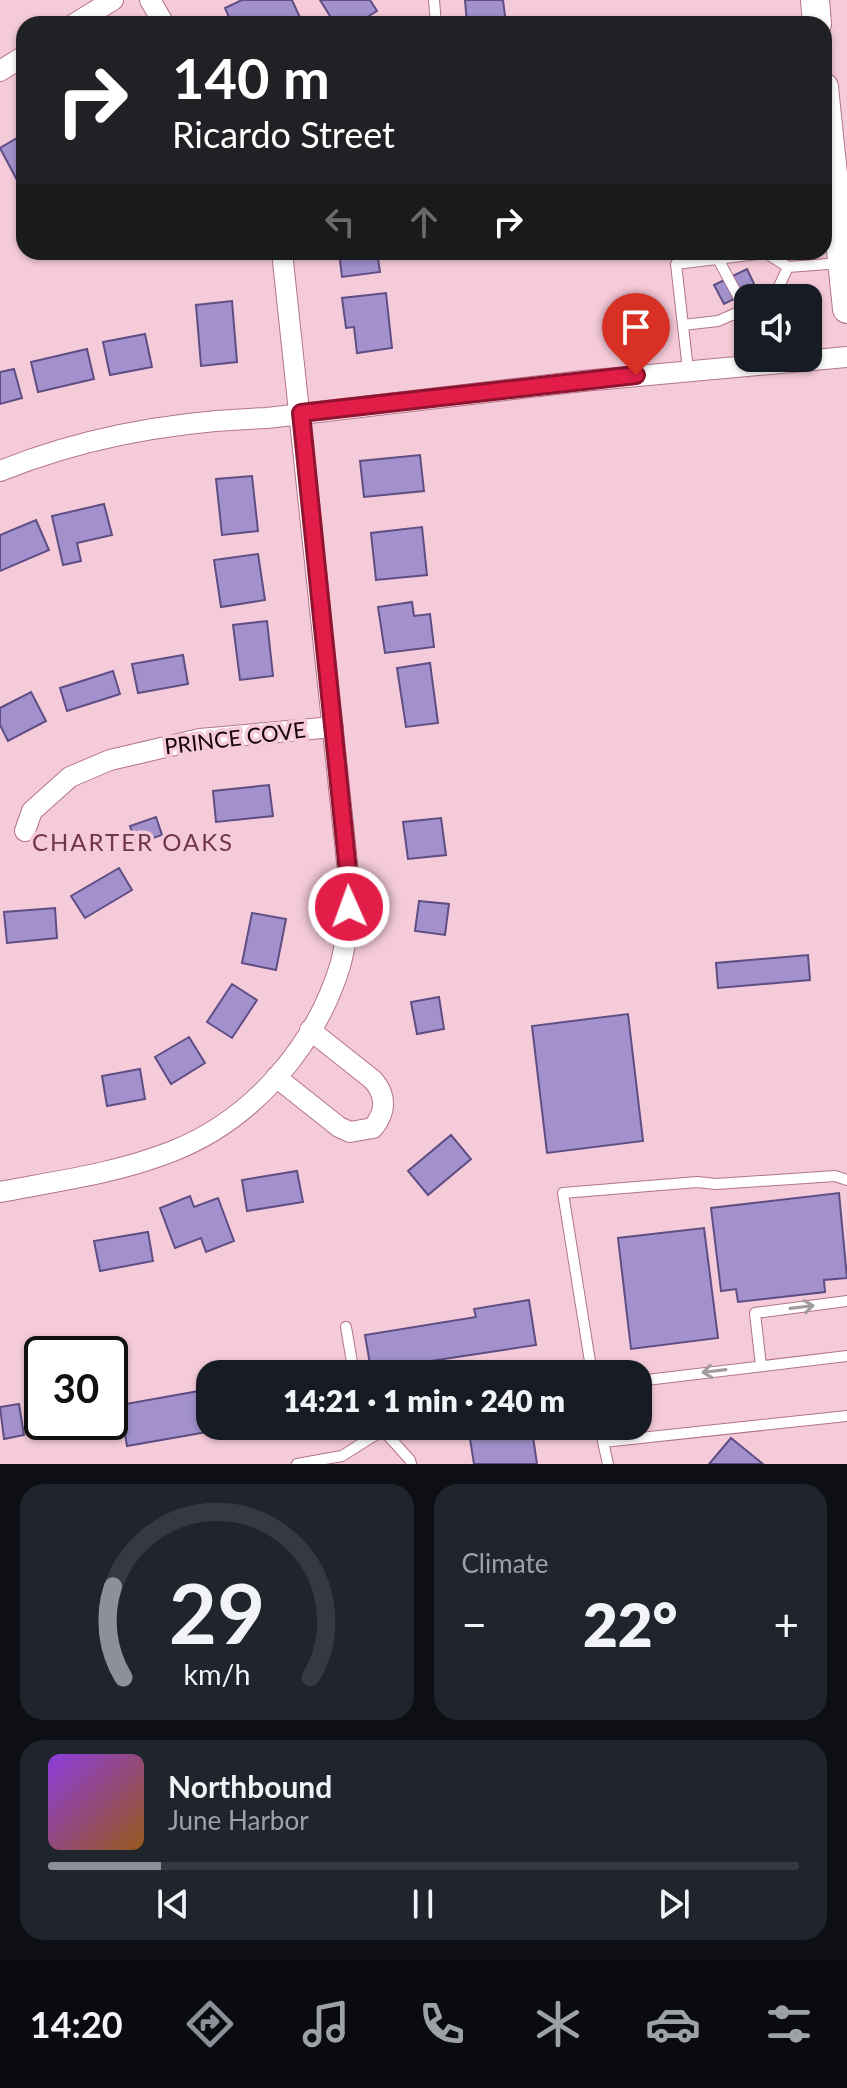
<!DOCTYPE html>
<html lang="en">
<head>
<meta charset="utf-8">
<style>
	:root { --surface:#171b24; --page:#20242c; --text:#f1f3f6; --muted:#9ea1a6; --line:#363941; --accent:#8c9099 }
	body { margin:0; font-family:Lato,sans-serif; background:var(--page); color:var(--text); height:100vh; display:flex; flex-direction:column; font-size:30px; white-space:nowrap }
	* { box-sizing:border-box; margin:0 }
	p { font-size:26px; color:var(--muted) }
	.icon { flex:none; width:44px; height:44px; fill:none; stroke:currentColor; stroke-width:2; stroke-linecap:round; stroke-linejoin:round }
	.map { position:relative; height:1464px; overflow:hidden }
	.panel { display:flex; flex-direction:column; gap:20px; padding:20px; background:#0d0f14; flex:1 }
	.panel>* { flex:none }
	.top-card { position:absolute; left:16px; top:16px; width:816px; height:244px; border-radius:24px; box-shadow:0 2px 6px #0004; background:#202124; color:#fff; overflow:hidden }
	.buttons { position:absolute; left:734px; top:284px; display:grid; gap:16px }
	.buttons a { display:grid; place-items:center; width:88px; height:88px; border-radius:16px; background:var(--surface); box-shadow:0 2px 6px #0004; font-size:40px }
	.speed { position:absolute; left:24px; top:1336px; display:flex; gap:16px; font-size:40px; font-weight:700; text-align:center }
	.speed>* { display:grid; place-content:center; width:104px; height:104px; border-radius:50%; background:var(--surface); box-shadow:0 2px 6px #0004; line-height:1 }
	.speed .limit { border:4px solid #111; border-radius:12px; background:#fff; color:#111 }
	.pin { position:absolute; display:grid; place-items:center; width:68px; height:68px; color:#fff; margin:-82px -34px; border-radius:50% 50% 50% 0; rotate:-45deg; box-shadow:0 0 8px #0007 }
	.pin .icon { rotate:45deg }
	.me { position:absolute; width:88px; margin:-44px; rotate:358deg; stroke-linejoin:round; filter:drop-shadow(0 0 6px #0008) }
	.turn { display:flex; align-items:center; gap:28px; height:168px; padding:0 24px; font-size:36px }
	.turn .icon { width:104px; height:104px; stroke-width:2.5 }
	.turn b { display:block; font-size:56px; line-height:68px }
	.lanes { display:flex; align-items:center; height:76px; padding:0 24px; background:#0003; justify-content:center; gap:40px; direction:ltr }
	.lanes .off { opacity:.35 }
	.big { font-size:60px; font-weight:800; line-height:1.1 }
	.panel .card { flex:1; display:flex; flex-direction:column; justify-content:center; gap:12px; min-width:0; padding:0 28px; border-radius:24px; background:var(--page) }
	.panel .dial { align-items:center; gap:0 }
	.dial svg { height:208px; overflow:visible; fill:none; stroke:var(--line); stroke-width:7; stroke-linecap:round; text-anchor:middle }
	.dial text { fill:var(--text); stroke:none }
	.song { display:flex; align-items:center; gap:24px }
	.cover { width:96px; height:96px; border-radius:12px; background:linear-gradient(135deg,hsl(270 70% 55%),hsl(30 70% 35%)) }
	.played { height:8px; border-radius:4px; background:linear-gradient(90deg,var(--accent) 15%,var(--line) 15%) }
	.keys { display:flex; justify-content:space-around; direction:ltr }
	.heat { display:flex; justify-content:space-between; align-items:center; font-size:44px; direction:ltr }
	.panel .tiles { flex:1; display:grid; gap:20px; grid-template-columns:1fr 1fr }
	.card:last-child { grid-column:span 2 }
	.trip { position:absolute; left:196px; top:1360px; width:456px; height:80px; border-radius:24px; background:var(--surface); box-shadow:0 2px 6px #0004; font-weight:800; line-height:80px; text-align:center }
	.tab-bar { display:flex; height:128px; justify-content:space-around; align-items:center; background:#090b0e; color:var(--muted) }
	.tab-bar .icon { width:56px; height:56px }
	.tab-bar .on { color:var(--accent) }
	.tab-bar b { font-size:36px; color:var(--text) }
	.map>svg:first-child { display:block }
	.building { fill:#a291cd; stroke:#5e4e84; stroke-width:2 }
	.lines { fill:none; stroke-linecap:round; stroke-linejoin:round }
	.service-casing { stroke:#b4738b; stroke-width:12 }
	.minor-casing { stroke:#b4738b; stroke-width:22 }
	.secondary-casing { stroke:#b4738b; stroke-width:30 }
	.service { stroke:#fff; stroke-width:10 }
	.minor { stroke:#fff; stroke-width:20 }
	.secondary { stroke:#fff; stroke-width:28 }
	.oneway { stroke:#a39b9e }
	.route-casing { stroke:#92132f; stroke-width:20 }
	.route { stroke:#e11d48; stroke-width:14 }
	.labels { text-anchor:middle; stroke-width:7; stroke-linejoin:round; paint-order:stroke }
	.street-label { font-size:22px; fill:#19040c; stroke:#f6cbd9 }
	.neighbourhood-label { font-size:24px; letter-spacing:2px; fill:#71364d; stroke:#f6cbd9 }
</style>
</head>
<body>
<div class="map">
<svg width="847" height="1464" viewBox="0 0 847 1464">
	<rect width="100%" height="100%" fill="#f6cbd9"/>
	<path class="building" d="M242 0H292L302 22 297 24H232L225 8Z
		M320 0H370L377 11 356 24H335Z
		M465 0H503L506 24H467Z
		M24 134V176L17 180 0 148Z
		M339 252H377L380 272 342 277Z
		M747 269 756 288 724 304 714 285Z
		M386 293 392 348 357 353 354 327 346 328 342 298Z
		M232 301 237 362 201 366 196 305Z
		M145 334 152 367 110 375 103 342Z
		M87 349 94 379 38 392 31 362Z
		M14 369 22 398 0 404V372Z
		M420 455 424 491 364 497 360 461Z
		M252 476 258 531 222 535 216 479Z
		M104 504 112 535 77 543 81 561 63 565 52 516Z
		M36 520 49 550 0 571V535Z
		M422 527 427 575 376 580 371 533Z
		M258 554 265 600 221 607 214 560Z
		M412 602 414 616 430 614 434 647 385 653 378 607Z
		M267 621 273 676 240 680 233 625Z
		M183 655 188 684 138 693 132 664Z
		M430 663 438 723 406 727 397 668Z
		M113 671 120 694 67 711 60 688Z
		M31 692 46 721 8 741 0 725V708Z
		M269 785 273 816 216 822 213 791Z
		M156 817 162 835 136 844 130 826Z
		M441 818 446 855 408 859 403 822Z
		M119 868 132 890 85 918 71 896Z
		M419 901 449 904 445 935 415 931Z
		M55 908 57 938 7 943 4 912Z
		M252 913 286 919 276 970 242 963Z
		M808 955 810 980 718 988 716 963Z
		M232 984 257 1000 232 1038 207 1022Z
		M439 997 444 1029 417 1034 411 1002Z
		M628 1014 643 1141 547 1153 532 1026Z
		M189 1037 205 1063 171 1084 155 1057Z
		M140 1069 145 1099 107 1106 102 1076Z
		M451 1135 471 1159 428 1195 408 1171Z
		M297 1171 303 1202 247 1211 242 1180Z
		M839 1193 847 1278 824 1280 825 1292 738 1302 736 1289 721 1291 711 1208Z
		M190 1196 194 1207 218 1198 234 1241 206 1252 201 1238 175 1248 160 1208Z
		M704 1228 718 1338 631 1349 618 1238Z
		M148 1232 153 1261 100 1271 94 1241Z
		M529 1300 536 1345 371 1370 365 1335 476 1317 474 1309Z
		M210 1389V1426H241L127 1446 120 1405Z
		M19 1404 24 1435 4 1439 0 1407Z
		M532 1430 537 1464H474L470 1439Z
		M731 1438 763 1464H709Z"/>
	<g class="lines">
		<g class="service-casing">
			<path id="service" d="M434 0 436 24
				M718 259 745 309
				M769 298 775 295 788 267
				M683 325 718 321 748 308
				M688 370 676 264 766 253 788 267 841 263
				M346 1327 354 1374
				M761 1366 755 1313 847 1301
				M592 1374 563 1193 697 1182 716 1184 835 1176 847 1180
				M638 1381 847 1356
				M601 1426 603 1442
				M297 1464 342 1456 383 1430 410 1460 411 1464
				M608 1464 603 1442 847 1416"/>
		</g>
		<g class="minor-casing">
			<path id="minor" d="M150 0 164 24
				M74 24 113 0
				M0 71 24 56
				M0 471C84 437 176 421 267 418L583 381 847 357
				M25 831 32 811 70 777 110 760 200 739 333 727
				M276 1077 339 1127 350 1132 373 1128C386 1112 387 1096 373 1080L310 1030
				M0 1192C58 1181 118 1173 173 1151 252 1120 315 1047 340 966 348 938 349 909 349 881L282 252"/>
		</g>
		<g class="secondary-casing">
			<path id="secondary" d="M815 0 817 24
				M824 87 847 309"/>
		</g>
		<use href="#service" class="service"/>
		<use href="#minor" class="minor"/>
		<use href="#secondary" class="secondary"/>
	</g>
	<defs><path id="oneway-shaft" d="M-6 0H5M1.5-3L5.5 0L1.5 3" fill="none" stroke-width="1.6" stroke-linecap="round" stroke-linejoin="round" transform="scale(2)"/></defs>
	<g class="oneway">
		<use href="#oneway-shaft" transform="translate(802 1307) rotate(-7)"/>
		<use href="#oneway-shaft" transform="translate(714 1371) rotate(173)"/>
	</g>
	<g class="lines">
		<g class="route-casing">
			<path id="route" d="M349 907V881L301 413 636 375"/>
		</g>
		<use href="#route" class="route"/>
	</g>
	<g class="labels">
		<g class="street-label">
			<text transform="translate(235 738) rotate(-7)" y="8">PRINCE COVE</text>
		</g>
		<g class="neighbourhood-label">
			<text x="133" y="851">CHARTER OAKS</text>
		</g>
	</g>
</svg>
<div class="buttons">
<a><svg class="icon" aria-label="sound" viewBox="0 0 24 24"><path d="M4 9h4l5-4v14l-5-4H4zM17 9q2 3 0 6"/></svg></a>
</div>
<div class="speed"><div class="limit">30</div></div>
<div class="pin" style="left:636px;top:375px;background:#d93025"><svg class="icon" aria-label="arrive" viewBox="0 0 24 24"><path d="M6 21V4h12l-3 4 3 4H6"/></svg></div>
<svg class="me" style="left:349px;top:907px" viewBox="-20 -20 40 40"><circle r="17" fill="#e11d48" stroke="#fff" stroke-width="3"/><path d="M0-11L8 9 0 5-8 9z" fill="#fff"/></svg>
<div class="trip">14:21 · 1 min · 240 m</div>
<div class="top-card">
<div class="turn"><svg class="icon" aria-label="right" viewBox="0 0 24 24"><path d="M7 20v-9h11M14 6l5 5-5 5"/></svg><div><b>140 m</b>Ricardo Street</div></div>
<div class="lanes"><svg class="icon off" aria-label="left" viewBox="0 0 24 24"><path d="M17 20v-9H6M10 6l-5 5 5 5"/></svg><svg class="icon off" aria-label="ahead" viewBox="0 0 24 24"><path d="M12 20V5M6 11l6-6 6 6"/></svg><svg class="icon" aria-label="right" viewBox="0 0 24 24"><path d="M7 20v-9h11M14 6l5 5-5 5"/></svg></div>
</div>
</div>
<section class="panel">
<div class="tiles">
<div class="card dial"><svg viewBox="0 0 100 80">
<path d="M14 69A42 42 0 1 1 86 69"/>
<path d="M14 69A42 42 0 0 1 10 34" stroke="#8c9099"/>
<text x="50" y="56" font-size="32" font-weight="700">29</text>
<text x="50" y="72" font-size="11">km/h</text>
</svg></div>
<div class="card"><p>Climate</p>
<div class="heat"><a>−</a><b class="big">22°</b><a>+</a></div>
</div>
<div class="card">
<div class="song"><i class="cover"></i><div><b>Northbound</b><p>June Harbor</p></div></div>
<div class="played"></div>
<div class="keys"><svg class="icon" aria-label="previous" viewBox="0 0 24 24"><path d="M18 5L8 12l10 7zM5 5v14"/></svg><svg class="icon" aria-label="pause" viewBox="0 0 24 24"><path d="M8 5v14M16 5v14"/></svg><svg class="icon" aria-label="next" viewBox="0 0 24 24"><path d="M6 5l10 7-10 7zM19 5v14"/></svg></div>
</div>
</div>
</section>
<nav class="tab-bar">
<b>14:20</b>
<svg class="icon on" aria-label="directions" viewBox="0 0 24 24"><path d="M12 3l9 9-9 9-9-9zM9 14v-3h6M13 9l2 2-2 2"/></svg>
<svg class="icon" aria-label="music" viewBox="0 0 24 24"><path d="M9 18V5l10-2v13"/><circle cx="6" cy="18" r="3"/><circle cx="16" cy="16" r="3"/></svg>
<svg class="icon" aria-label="phone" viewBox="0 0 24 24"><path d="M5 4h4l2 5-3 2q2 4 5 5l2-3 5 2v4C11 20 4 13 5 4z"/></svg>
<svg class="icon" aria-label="climate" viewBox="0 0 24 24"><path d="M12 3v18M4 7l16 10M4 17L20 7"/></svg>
<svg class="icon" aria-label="car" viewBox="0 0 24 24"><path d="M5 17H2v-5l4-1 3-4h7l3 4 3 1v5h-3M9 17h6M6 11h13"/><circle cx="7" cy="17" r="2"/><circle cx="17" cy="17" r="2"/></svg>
<svg class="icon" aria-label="filters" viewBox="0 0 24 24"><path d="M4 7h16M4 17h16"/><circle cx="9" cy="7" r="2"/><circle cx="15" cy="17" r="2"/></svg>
</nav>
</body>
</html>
